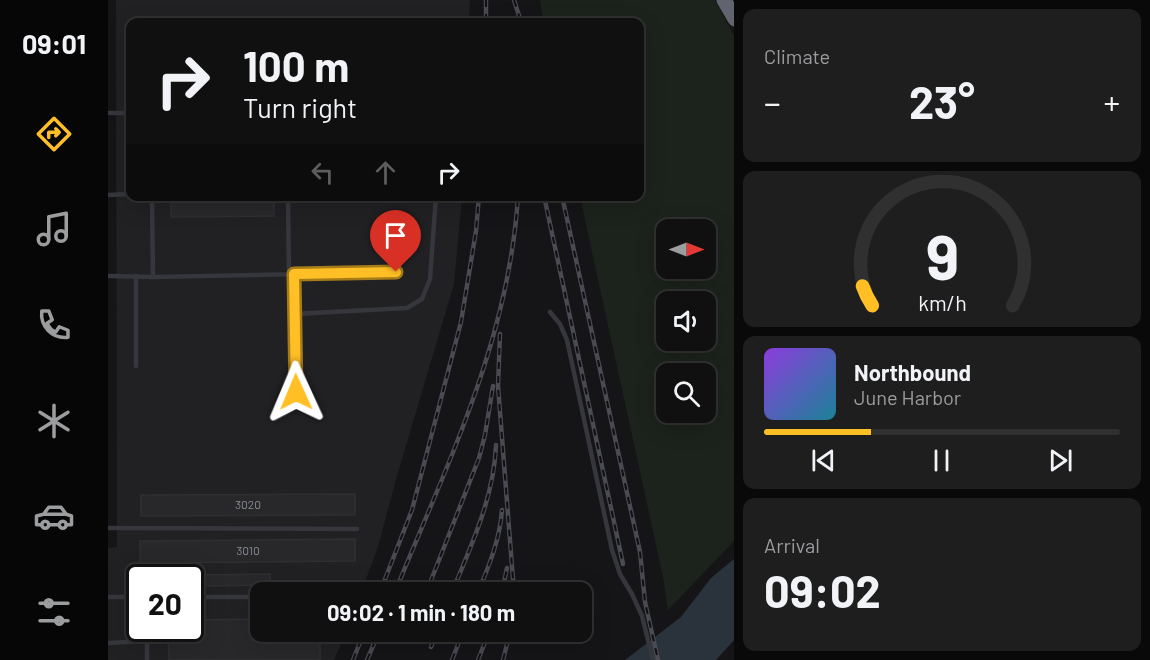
<!DOCTYPE html>
<html lang="en">
<head>
<meta charset="utf-8">
<style>
	:root { --surface:#101011; --page:#1e1e1f; --text:#f1f3f6; --muted:#9c9d9f; --line:#303031; --accent:#ffbf25 }
	body { margin:0; font-family:Barlow,sans-serif; background:var(--page); color:var(--text); height:100vh; display:flex; flex-direction:column; font-size:22px; white-space:nowrap }
	* { box-sizing:border-box; margin:0 }
	p { font-size:20px; color:var(--muted) }
	.icon { flex:none; width:33px; height:33px; fill:none; stroke:currentColor; stroke-width:2; stroke-linecap:round; stroke-linejoin:round }
	.map { position:relative; flex:1; overflow:hidden }
	.details { display:flex; flex-direction:column; gap:9px; padding:9px; background:#090909; width:416px }
	.details>* { flex:none }
	.banner { position:absolute; left:18px; top:18px; width:518px; height:183px; border-radius:12px; box-shadow:0 6px 24px #0002,0 0 0 2px var(--line); background:#101011; color:var(--text); overflow:hidden }
	.needle { width:39px; rotate:90deg }
	.controls { position:absolute; left:548px; top:219px; display:grid; gap:12px }
	.controls a { display:grid; place-items:center; width:60px; height:60px; border-radius:12px; background:var(--surface); box-shadow:0 6px 24px #0002,0 0 0 2px var(--line); font-size:30px }
	.speed { position:absolute; left:18px; top:564px; display:flex; gap:12px; font-size:30px; font-weight:700; text-align:center }
	.speed>* { display:grid; place-content:center; width:78px; height:78px; border-radius:50%; background:var(--surface); box-shadow:0 6px 24px #0002,0 0 0 2px var(--line); line-height:1 }
	.speed .limit { border:3px solid #111; border-radius:9px; background:#fff; color:#111 }
	.pin { position:absolute; display:grid; place-items:center; width:51px; height:51px; color:#fff; margin:-62px -26px; border-radius:50% 50% 50% 0; rotate:-45deg; box-shadow:0 0 6px #0007 }
	.pin .icon { rotate:45deg }
	.me { position:absolute; width:66px; margin:-33px; rotate:359deg; stroke-linejoin:round; filter:drop-shadow(0 0 4px #0008) }
	.turn { display:flex; align-items:center; gap:21px; height:126px; padding:0 18px; font-size:27px }
	.turn .icon { width:78px; height:78px; stroke-width:2.5 }
	.turn b { display:block; font-size:42px; line-height:51px }
	.lanes { display:flex; align-items:center; height:57px; padding:0 18px; background:#0003; justify-content:center; gap:30px; direction:ltr }
	.lanes .off { opacity:.35 }
	.big { font-size:45px; font-weight:700; line-height:1.1 }
	.details .tile { flex:1; display:flex; flex-direction:column; justify-content:center; gap:9px; min-width:0; padding:0 21px; border-radius:12px; background:var(--page) }
	.details .dial { align-items:center; gap:0 }
	.dial svg { height:156px; overflow:visible; fill:none; stroke:var(--line); stroke-width:7; stroke-linecap:round; text-anchor:middle }
	.dial text { fill:var(--text); stroke:none }
	.song { display:flex; align-items:center; gap:18px }
	.cover { width:72px; height:72px; border-radius:9px; background:linear-gradient(135deg,hsl(270 70% 55%),hsl(190 70% 35%)) }
	.played { height:6px; border-radius:3px; background:linear-gradient(90deg,var(--accent) 30%,var(--line) 30%) }
	.keys { display:flex; justify-content:space-around; direction:ltr }
	.heat { display:flex; justify-content:space-between; align-items:center; font-size:33px; direction:ltr }
	.trip { position:absolute; left:142px; top:582px; width:342px; height:60px; border-radius:12px; background:var(--surface); box-shadow:0 6px 24px #0002,0 0 0 2px var(--line); font-weight:700; line-height:60px; text-align:center }
	main { display:flex; flex:1; min-height:0 }
	.tabs { display:flex; flex-direction:column; width:108px; justify-content:space-around; align-items:center; background:#060607; color:var(--muted) }
	.tabs .icon { width:42px; height:42px }
	.tabs .active { color:var(--accent) }
	.tabs b { font-size:27px; color:var(--text) }
	.map>svg:first-child { display:block }
	.built { fill:#212124; fill-rule:evenodd }
	.green { fill:#1b231c; fill-rule:evenodd }
	.water { fill:#2a333c }
	.building { fill:#28282b; stroke:#2f2f33; stroke-width:1.5 }
	.lines { fill:none; stroke-linecap:round; stroke-linejoin:round }
	.service { stroke:#36373d; stroke-width:4.5 }
	.motorway { stroke:#61646e; stroke-width:15 }
	.rail-casing { stroke:#494a52; stroke-width:4.5 }
	.rail { stroke:#101012; stroke-width:2; stroke-dasharray:7; stroke-linecap:butt }
	.route-casing { stroke:#a67c18; stroke-width:15 }
	.route { stroke:#ffbf25; stroke-width:10 }
	.labels { text-anchor:middle; stroke-width:6; stroke-linejoin:round; paint-order:stroke }
	.number-label { font-size:12px; fill:#868a94 }
</style>
</head>
<body>
<main>
<nav class="tabs">
<b>09:01</b>
<svg class="icon active" aria-label="directions" viewBox="0 0 24 24"><path d="M12 3l9 9-9 9-9-9zM9 14v-3h6M13 9l2 2-2 2"/></svg>
<svg class="icon" aria-label="music" viewBox="0 0 24 24"><path d="M9 18V5l10-2v13"/><circle cx="6" cy="18" r="3"/><circle cx="16" cy="16" r="3"/></svg>
<svg class="icon" aria-label="phone" viewBox="0 0 24 24"><path d="M5 4h4l2 5-3 2q2 4 5 5l2-3 5 2v4C11 20 4 13 5 4z"/></svg>
<svg class="icon" aria-label="climate" viewBox="0 0 24 24"><path d="M12 3v18M4 7l16 10M4 17L20 7"/></svg>
<svg class="icon" aria-label="car" viewBox="0 0 24 24"><path d="M5 17H2v-5l4-1 3-4h7l3 4 3 1v5h-3M9 17h6M6 11h13"/><circle cx="7" cy="17" r="2"/><circle cx="17" cy="17" r="2"/></svg>
<svg class="icon" aria-label="filters" viewBox="0 0 24 24"><path d="M4 7h16M4 17h16"/><circle cx="9" cy="7" r="2"/><circle cx="15" cy="17" r="2"/></svg>
</nav>
<div class="map">
<svg width="627" height="660" viewBox="0 0 627 660">
	<rect width="100%" height="100%" fill="#151517"/>
	<path class="built" d="M8 0H362L361 22H22V196L354 197 346 284 289 476 269 550 253 592H153V632H238L226 660H0V548L9 547ZM32 578H82V628H32Z"/>
	<path class="green" d="M432 0H607L626 36V541L560 610 555 577 472 197 531 196V22H435ZM558 230H597V268H558ZM558 302H597V340H558ZM558 374H597V412H558Z"/>
	<path class="water" d="M626 559V640L608 660H517L573 617 603 578Z"/>
	<path class="building" d="M63 196H166V216L63 217Z
		M247 494V515L33 516V495Z
		M247 539V561L32 563V541Z
		M162 574V585L90 586V590H82V575Z
		M153 619V632H212V660H61L60 635H65V628H82V620Z"/>
	<g class="lines">
		<path class="service" d="M0 113H22
			M0 195 22 194
			M44 196 45 277
			M180 196 181 274
			M186 274 187 391
			M0 276 45 277 288 272
			M28 276V366
			M442 312 452 324 459 340 504 550 512 574 524 594 534 616 545 660
			M186 314 299 308 314 299 322 279 328 196
			M0 528 249 529
			M0 597H32
			M82 597H153
			M0 643 39 641 38 628
			M39 660V641"/>
		<path class="motorway" d="M616 0 627 19"/>
		<g class="rail-casing">
			<path id="rail" d="M378 0V22
				M406 0 413 22
				M436 196 515 564
				M454 196 532 552 537 602 550 660
				M392 334 390 386 406 592
				M322 583 371 458 377 435 385 386
				M272 592 304 510 353 322 368 231 371 196
				M287 592C340 462 401 340 410 196
				M344 592C364 544 386 497 388 445
				M370 592C381 566 392 539 394 510
				M394 592 399 568
				M323 647 329 632
				M245 660 256 632
				M259 660 271 632
				M344 660 355 632
				M370 660 381 632
				M395 660 402 632"/>
		</g>
		<use href="#rail" class="rail"/>
	</g>
	<g class="lines">
		<g class="route-casing">
			<path id="route" d="M188 392 186 274 288 272"/>
		</g>
		<use href="#route" class="route"/>
	</g>
	<g class="labels">
		<g class="number-label">
			<text x="140" y="509">3020</text>
			<text x="140" y="555">3010</text>
		</g>
	</g>
</svg>
<div class="controls">
<a><svg class="needle" viewBox="-14 -14 28 28"><path d="M0-13l5 13h-10z" fill="#e53935"/><path d="M0 13l5-13h-10z" fill="#9c9d9f"/></svg></a>
<a><svg class="icon" aria-label="sound" viewBox="0 0 24 24"><path d="M4 9h4l5-4v14l-5-4H4zM17 9q2 3 0 6"/></svg></a>
<a><svg class="icon" aria-label="search" viewBox="0 0 24 24"><circle cx="10" cy="10" r="6"/><path d="M15 15l6 6"/></svg></a>
</div>
<div class="speed"><div class="limit">20</div></div>
<div class="pin" style="left:288px;top:272px;background:#d93025"><svg class="icon" aria-label="arrive" viewBox="0 0 24 24"><path d="M6 21V4h12l-3 4 3 4H6"/></svg></div>
<svg class="me" style="left:188px;top:392px" viewBox="-20 -20 40 40"><path d="M0-17L14 15 0 8-14 15z" fill="#ffbf25" stroke="#fff" stroke-width="4"/></svg>
<div class="trip">09:02 · 1 min · 180 m</div>
<div class="banner">
<div class="turn"><svg class="icon" aria-label="right" viewBox="0 0 24 24"><path d="M7 20v-9h11M14 6l5 5-5 5"/></svg><div><b>100 m</b>Turn right</div></div>
<div class="lanes"><svg class="icon off" aria-label="left" viewBox="0 0 24 24"><path d="M17 20v-9H6M10 6l-5 5 5 5"/></svg><svg class="icon off" aria-label="ahead" viewBox="0 0 24 24"><path d="M12 20V5M6 11l6-6 6 6"/></svg><svg class="icon" aria-label="right" viewBox="0 0 24 24"><path d="M7 20v-9h11M14 6l5 5-5 5"/></svg></div>
</div>
</div>
<section class="details">
<div class="tile"><p>Climate</p>
<div class="heat"><a>−</a><b class="big">23°</b><a>+</a></div>
</div>
<div class="tile dial"><svg viewBox="0 0 100 80">
<path d="M14 69A42 42 0 1 1 86 69"/>
<path d="M14 69A42 42 0 0 1 9 59" stroke="#ffbf25"/>
<text x="50" y="56" font-size="32" font-weight="700">9</text>
<text x="50" y="72" font-size="11">km/h</text>
</svg></div>
<div class="tile">
<div class="song"><i class="cover"></i><div><b>Northbound</b><p>June Harbor</p></div></div>
<div class="played"></div>
<div class="keys"><svg class="icon" aria-label="previous" viewBox="0 0 24 24"><path d="M18 5L8 12l10 7zM5 5v14"/></svg><svg class="icon" aria-label="pause" viewBox="0 0 24 24"><path d="M8 5v14M16 5v14"/></svg><svg class="icon" aria-label="next" viewBox="0 0 24 24"><path d="M6 5l10 7-10 7zM19 5v14"/></svg></div>
</div>
<div class="tile"><p>Arrival</p><b class="big">09:02</b></div>
</section>
</main>
</body>
</html>
